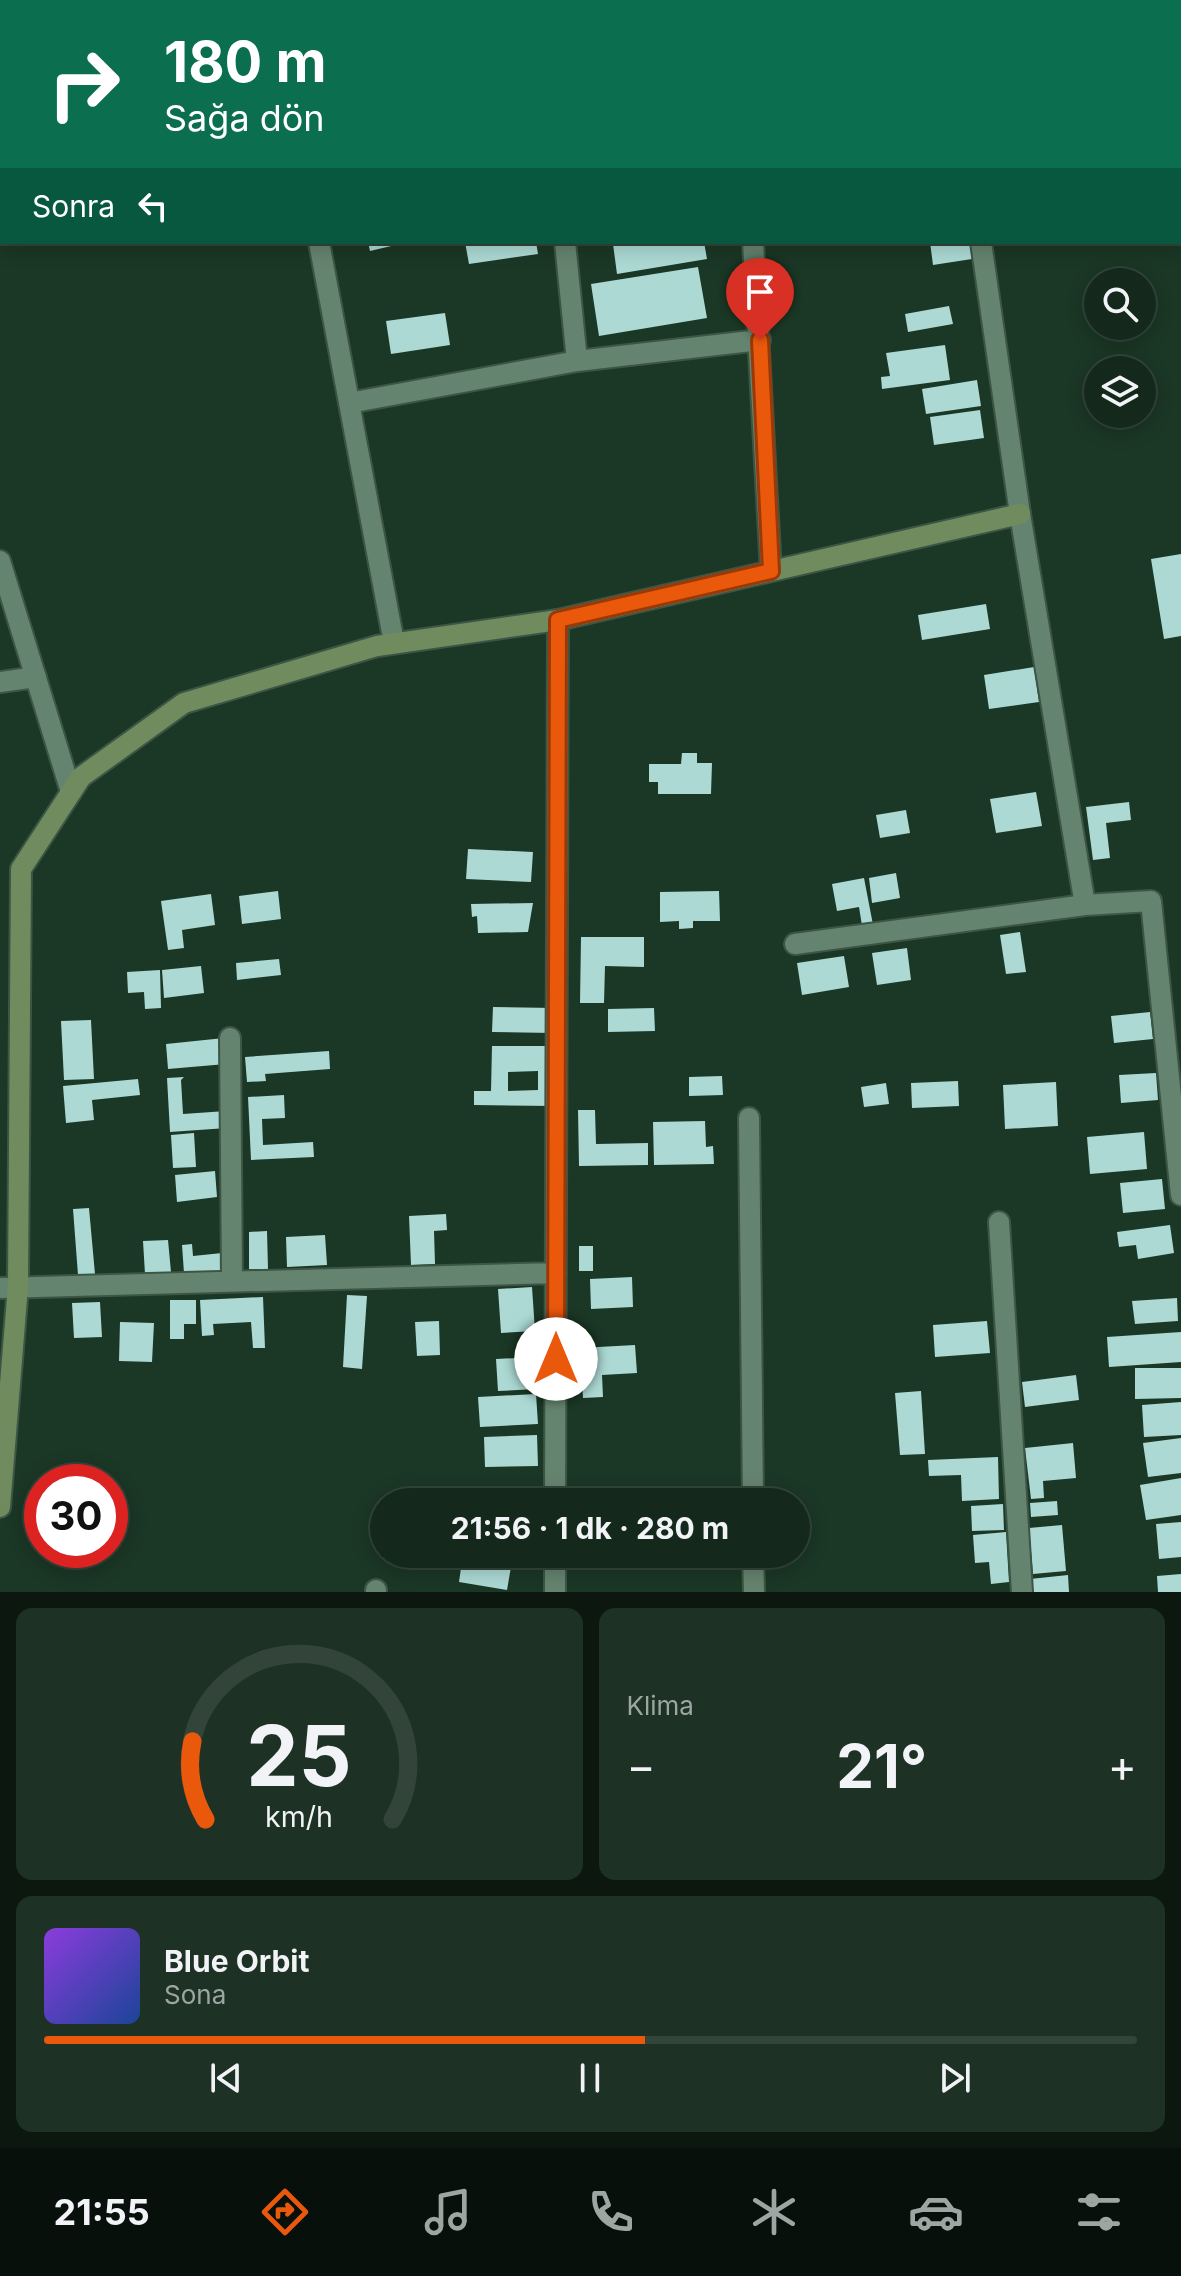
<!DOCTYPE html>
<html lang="tr">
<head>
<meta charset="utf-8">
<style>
	:root { --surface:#14291c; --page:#1d3125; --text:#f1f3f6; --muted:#9da6a3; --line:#33453b; --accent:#ea580c }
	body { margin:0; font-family:Inter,sans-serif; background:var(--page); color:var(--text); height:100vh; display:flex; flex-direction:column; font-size:30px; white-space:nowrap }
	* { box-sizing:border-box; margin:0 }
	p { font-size:26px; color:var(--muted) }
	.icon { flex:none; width:44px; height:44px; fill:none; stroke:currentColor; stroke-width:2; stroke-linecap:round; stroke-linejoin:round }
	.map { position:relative; height:1592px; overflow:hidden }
	.details { display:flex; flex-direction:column; gap:16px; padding:16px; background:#0b170f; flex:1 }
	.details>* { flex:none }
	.top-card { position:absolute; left:0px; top:0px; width:1182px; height:244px; box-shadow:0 4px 20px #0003,0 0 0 2px var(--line); background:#0b6e4f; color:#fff; overflow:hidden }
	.fabs { position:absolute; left:1084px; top:268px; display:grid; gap:16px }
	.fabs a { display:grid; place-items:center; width:72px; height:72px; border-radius:50%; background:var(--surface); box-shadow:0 4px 20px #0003,0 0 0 2px var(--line); font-size:40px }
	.speed { position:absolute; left:24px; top:1464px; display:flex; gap:16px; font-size:40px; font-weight:700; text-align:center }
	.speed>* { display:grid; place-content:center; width:104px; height:104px; border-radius:50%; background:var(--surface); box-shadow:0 4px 20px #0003,0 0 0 2px var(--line); line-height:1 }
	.speed .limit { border:12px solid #d22; background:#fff; color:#111 }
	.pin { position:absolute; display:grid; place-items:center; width:68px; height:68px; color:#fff; margin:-82px -34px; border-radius:50% 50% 50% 0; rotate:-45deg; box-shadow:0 0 8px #0007 }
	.pin .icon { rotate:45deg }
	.me { position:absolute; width:88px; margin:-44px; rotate:0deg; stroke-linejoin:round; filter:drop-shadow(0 0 6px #0008) }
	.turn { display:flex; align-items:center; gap:28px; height:168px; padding:0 32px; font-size:36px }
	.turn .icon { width:104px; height:104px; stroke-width:2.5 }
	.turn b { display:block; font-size:56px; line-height:68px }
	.then { display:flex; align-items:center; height:76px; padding:0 32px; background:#0003; gap:16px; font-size:30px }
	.big { font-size:60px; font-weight:700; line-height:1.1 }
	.details .widget { flex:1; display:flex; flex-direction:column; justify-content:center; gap:12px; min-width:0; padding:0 28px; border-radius:16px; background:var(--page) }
	.details .dial { align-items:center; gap:0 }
	.dial svg { height:208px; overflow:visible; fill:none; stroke:var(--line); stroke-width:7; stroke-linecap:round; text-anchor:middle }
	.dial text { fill:var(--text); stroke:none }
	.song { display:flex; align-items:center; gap:24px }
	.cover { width:96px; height:96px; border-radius:12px; background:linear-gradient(135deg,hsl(270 70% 55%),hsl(220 70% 35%)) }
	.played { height:8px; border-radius:4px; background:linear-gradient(90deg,var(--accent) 55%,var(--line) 55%) }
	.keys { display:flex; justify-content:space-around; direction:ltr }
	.heat { display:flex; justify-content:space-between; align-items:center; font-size:44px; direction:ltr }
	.details .tiles { flex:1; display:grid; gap:16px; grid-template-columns:1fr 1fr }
	.widget:last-child { grid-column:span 2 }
	.trip { position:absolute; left:370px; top:1488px; width:440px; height:80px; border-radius:40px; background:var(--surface); box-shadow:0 4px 20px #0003,0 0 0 2px var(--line); font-weight:700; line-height:80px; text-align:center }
	.menu { display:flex; height:128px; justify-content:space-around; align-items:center; background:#08100b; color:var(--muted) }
	.menu .icon { width:56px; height:56px }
	.menu .current { color:var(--accent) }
	.menu b { font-size:36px; color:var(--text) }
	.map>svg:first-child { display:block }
	.building { fill:#acd9d4; fill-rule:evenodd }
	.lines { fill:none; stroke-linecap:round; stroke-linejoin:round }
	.street-casing { stroke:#3c5545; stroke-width:24 }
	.secondary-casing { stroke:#3c5545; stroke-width:24 }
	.street { stroke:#65846f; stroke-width:20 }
	.secondary { stroke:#708c5f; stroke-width:20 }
	.route-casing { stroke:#983908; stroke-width:20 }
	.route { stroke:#ea580c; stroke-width:14 }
</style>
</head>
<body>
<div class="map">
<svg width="1181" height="1592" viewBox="0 0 1181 1592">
	<rect width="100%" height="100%" fill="#1b3725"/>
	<path class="building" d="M368 242H403L404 243 370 251Z
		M465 242H536L538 254 469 264Z
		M626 242H704L707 259 617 274 613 244Z
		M930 242H970L972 259 933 265Z
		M698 267 707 318 599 336 591 284Z
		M949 306 953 324 908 332 905 314Z
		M445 313 450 345 391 354 386 321Z
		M945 345 950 380 882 389 881 377 890 376 886 353Z
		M977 380 981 406 926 414 922 389Z
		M980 410 984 438 934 445 930 417Z
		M1181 554V636L1164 639 1151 559Z
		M986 604 990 629 922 640 918 615Z
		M1034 667 1039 702 989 709 984 675Z
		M682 753H697V763H712L711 794H658V782H649V764H681Z
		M1036 792 1042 826 996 833 990 799Z
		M1129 802 1131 820 1106 823 1110 858 1093 860 1086 807Z
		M906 810 910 833 880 838 876 815Z
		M468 849 533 852 531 882 466 879Z
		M896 873 900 898 872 903 869 878Z
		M864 878 874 930 863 932 859 907 837 911 832 884Z
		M278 891 281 919 242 924 239 896Z
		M719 891 720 921H693V928L679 929V921L660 922V892Z
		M211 894 215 925 182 930 184 948 168 950 161 901Z
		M533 903 528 932 478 933 477 916 472 917 471 904Z
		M1020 932 1026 972 1006 974 1000 935Z
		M581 937H644V967L605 966 604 1003H580Z
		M907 948 911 980 877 985 872 953Z
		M844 956 849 987 802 995 797 963Z
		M279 959 281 975 237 980 236 963Z
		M201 966 204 993 164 998 162 970Z
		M160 970 161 1008 145 1009 144 992 128 993 127 972Z
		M493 1007 554 1008V1033L492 1032Z
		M654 1008 655 1031 608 1032V1009Z
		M1150 1012 1153 1039 1114 1043 1111 1016Z
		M91 1020 94 1079 64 1080 61 1021Z
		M224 1038 226 1064 168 1069 166 1044Z
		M492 1046H554V1106L474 1105V1091H491ZM538 1071V1090L508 1091V1072Z
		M329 1051 330 1069 265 1074 266 1081 247 1082 245 1057Z
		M1156 1073 1158 1100 1121 1103 1119 1075Z
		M722 1076 723 1095 689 1096V1077Z
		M184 1077 181 1080 183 1114 226 1111 227 1128 170 1132 167 1078Z
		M138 1079 140 1095 92 1100 94 1120 66 1123 63 1086Z
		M958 1081 959 1106 912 1108 911 1083Z
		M1056 1082 1058 1126 1005 1129 1003 1085Z
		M886 1083 889 1104 864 1107 861 1087Z
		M284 1095 285 1118 262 1119 263 1145 313 1142 314 1157 251 1160 248 1097Z
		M578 1110H595L596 1144 648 1143V1165L579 1166Z
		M705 1121 706 1147 713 1146 714 1164 654 1165 653 1122Z
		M1144 1132 1147 1169 1090 1174 1087 1137Z
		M194 1133 196 1167 173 1168 171 1135Z
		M215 1171 217 1197 177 1202 175 1175Z
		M1162 1179 1165 1209 1123 1213 1120 1183Z
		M89 1208 95 1274 78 1275 73 1209Z
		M446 1214 447 1230 434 1231 435 1264 411 1265 409 1216Z
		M1170 1225 1174 1253 1138 1259 1136 1245 1119 1247 1117 1232Z
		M267 1231 268 1269H249V1232Z
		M325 1235 327 1265 287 1267 286 1237Z
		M168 1240 171 1272 145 1274 143 1241Z
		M192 1244 193 1256 222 1253 224 1270 184 1273 182 1245Z
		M579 1246H593V1271H579Z
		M632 1277 633 1307 591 1309 590 1279Z
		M532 1287 535 1331 501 1333 498 1289Z
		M347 1295 367 1296 362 1369 343 1367Z
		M263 1297 265 1348H253L251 1322 213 1324 214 1335 202 1336 200 1300Z
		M1177 1298 1178 1321 1135 1324 1132 1301Z
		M170 1300H196V1324H184V1339H170Z
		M100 1302 102 1337 74 1338 72 1303Z
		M439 1321 440 1355 417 1356 415 1322Z
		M987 1321 990 1353 935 1357 933 1325Z
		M120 1322 154 1323 152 1362 119 1361Z
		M1181 1332V1362L1109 1367 1107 1337Z
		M635 1345 637 1373 602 1375 603 1397 583 1398 580 1348Z
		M536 1357 537 1389 498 1391 496 1359Z
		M1135 1368H1181V1398L1135 1399Z
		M1076 1375 1079 1400 1025 1407 1022 1382Z
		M921 1391 925 1454 900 1455 895 1393Z
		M536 1394 538 1424 480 1427 478 1397Z
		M1181 1402V1435L1144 1437 1142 1405Z
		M537 1435 538 1466 485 1467 484 1437Z
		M1181 1438V1473L1148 1477 1143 1443Z
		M1073 1443 1076 1478 1043 1481 1044 1498 1031 1499 1025 1448Z
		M998 1457 999 1499 962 1501 961 1475 929 1476 928 1460Z
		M1181 1478V1515L1146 1520 1140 1485Z
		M512 1489 551 1492 550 1502H511Z
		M1057 1501 1058 1515 1031 1517 1030 1503Z
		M1003 1504 1004 1530 972 1531 971 1506Z
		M1181 1522V1557L1159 1559 1156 1524Z
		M1062 1525 1066 1571 1033 1574 1029 1528Z
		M1006 1532 1009 1582 991 1584 989 1562 975 1563 973 1535Z
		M463 1554 512 1561 507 1590 459 1582Z
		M603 1554H654L653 1562Z
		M1181 1574V1592H1158L1157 1576Z
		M1068 1575 1069 1592H1032L1030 1579Z"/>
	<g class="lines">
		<g class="street-casing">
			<path id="street" d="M274 0V2
				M540 0V2
				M734 0V2
				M947 0V2
				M361 2 364 0
				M319 242 394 643
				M565 242 577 361
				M753 242 771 571
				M981 242 1020 514 1085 905
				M349 403 577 361 760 340
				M0 561 71 792
				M0 682 36 677
				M795 944 1085 905 1151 901 1181 1195
				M230 1038 232 1281
				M749 1118 753 1502
				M999 1222 1022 1592
				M0 1288 556 1273
				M555 1502 558 620
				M753 1554 754 1592
				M376 1592V1590
				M555 1592V1554"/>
		</g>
		<g class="secondary-casing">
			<path id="secondary" d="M0 1507 18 1286 21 869 81 777 184 703 377 646 558 620 1020 514"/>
		</g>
		<use href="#street" class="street"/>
		<use href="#secondary" class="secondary"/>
	</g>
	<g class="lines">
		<g class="route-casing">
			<path id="route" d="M556 1359 558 620 771 571 760 340"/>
		</g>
		<use href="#route" class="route"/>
	</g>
</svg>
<div class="fabs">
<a><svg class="icon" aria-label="search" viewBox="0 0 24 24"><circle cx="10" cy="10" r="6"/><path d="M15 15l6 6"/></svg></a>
<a><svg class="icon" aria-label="layers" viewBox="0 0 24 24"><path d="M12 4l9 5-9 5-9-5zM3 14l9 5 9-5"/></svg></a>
</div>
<div class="speed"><div class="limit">30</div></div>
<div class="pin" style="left:760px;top:340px;background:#d93025"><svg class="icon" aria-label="arrive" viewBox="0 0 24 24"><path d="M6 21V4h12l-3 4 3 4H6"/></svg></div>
<svg class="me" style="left:556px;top:1359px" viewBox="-20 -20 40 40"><circle r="19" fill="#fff"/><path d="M0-13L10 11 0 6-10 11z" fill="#ea580c"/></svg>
<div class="trip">21:56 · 1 dk · 280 m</div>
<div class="top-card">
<div class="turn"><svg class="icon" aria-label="right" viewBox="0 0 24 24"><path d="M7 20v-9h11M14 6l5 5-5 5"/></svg><div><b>180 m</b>Sağa dön</div></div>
<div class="then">Sonra<svg class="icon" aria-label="left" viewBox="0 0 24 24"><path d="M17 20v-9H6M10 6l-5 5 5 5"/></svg></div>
</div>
</div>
<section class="details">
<div class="tiles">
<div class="widget dial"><svg viewBox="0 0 100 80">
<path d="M14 69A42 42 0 1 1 86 69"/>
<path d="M14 69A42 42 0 0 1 9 39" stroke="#ea580c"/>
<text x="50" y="56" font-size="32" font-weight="700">25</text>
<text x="50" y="72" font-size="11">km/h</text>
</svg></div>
<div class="widget"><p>Klima</p>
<div class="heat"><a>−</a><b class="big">21°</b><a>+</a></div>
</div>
<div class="widget">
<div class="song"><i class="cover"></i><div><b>Blue Orbit</b><p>Sona</p></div></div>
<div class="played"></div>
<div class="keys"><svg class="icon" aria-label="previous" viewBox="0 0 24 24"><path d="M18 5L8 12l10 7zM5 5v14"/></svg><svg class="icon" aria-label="pause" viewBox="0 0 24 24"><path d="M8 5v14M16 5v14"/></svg><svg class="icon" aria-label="next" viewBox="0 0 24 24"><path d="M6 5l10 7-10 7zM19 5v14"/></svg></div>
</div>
</div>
</section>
<nav class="menu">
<b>21:55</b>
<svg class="icon current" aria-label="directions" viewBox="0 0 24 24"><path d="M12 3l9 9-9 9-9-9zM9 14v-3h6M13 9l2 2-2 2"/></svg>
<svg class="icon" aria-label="music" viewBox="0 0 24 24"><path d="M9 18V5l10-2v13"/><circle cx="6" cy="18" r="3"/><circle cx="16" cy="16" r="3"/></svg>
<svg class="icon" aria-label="phone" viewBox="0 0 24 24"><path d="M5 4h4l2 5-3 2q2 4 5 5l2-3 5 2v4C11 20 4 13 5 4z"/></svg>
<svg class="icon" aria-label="climate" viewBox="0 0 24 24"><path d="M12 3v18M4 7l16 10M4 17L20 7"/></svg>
<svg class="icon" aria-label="car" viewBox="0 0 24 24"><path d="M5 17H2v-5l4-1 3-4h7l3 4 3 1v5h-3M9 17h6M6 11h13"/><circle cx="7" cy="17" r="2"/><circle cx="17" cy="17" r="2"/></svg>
<svg class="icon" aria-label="filters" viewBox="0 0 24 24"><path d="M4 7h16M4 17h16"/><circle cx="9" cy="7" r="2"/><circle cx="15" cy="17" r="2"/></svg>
</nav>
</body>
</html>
